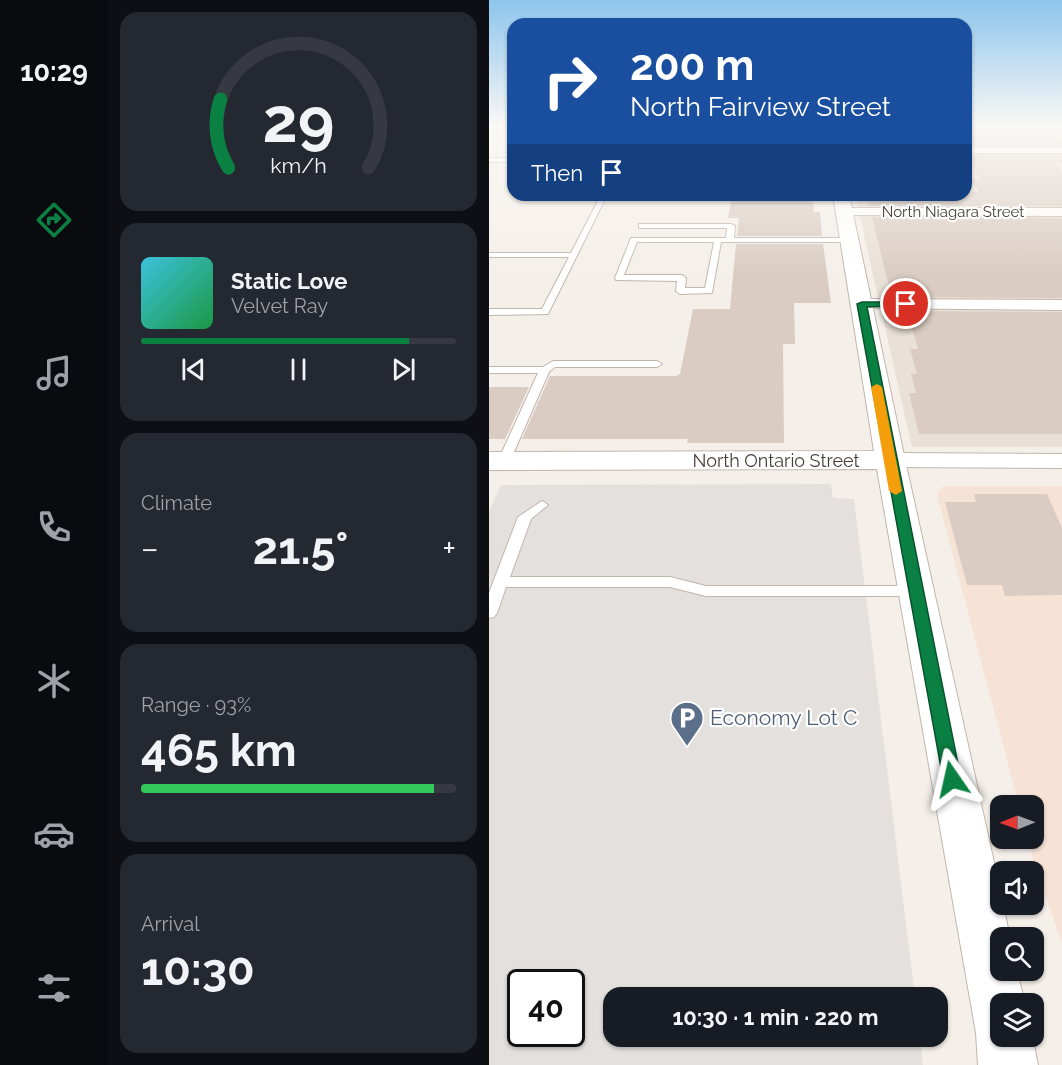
<!DOCTYPE html>
<html lang="en">
<head>
<meta charset="utf-8">
<style>
	:root { --surface:#171b24; --page:#242831; --text:#f1f3f6; --muted:#9ea1a6; --line:#363941; --accent:#0b8043 }
	body { margin:0; font-family:Raleway,sans-serif; background:var(--page); color:var(--text); height:100vh; display:flex; flex-direction:column; font-size:22px; white-space:nowrap }
	* { box-sizing:border-box; margin:0 }
	p { font-size:20px; color:var(--muted) }
	.icon { flex:none; width:33px; height:33px; fill:none; stroke:currentColor; stroke-width:2; stroke-linecap:round; stroke-linejoin:round }
	.map { position:relative; flex:1; overflow:hidden }
	.details { display:flex; flex-direction:column; gap:12px; padding:12px; background:#0d0f14; width:381px }
	.details>* { flex:none }
	.banner { position:absolute; left:18px; top:18px; width:465px; height:183px; border-radius:18px; box-shadow:0 2px 4px #0004; background:#1a4fa0; color:#fff; overflow:hidden }
	.needle { width:39px; rotate:269deg }
	.buttons { position:absolute; left:501px; top:795px; display:grid; gap:12px }
	.buttons a { display:grid; place-items:center; width:54px; height:54px; border-radius:12px; background:var(--surface); box-shadow:0 2px 4px #0004; font-size:30px }
	.speed { position:absolute; left:18px; top:969px; display:flex; gap:12px; font-size:30px; font-weight:700; text-align:center }
	.speed>* { display:grid; place-content:center; width:78px; height:78px; border-radius:50%; background:var(--surface); box-shadow:0 2px 4px #0004; line-height:1 }
	.speed .limit { border:3px solid #111; border-radius:9px; background:#fff; color:#111 }
	.pin { position:absolute; display:grid; place-items:center; width:51px; height:51px; color:#fff; margin:-26px; border:3px solid #fff; border-radius:50%; box-shadow:0 2px 6px #0007 }
	.me { position:absolute; width:66px; margin:-33px; rotate:349deg; stroke-linejoin:round; filter:drop-shadow(0 0 4px #0008) }
	.turn { display:flex; align-items:center; gap:21px; height:126px; padding:0 24px; font-size:27px }
	.turn .icon { width:78px; height:78px; stroke-width:2.5 }
	.turn b { display:block; font-size:42px; line-height:51px }
	.then { display:flex; align-items:center; height:57px; padding:0 24px; background:#0003; gap:12px; font-size:22px }
	.big { font-size:45px; font-weight:700; line-height:1.1 }
	.details .tile { flex:1; display:flex; flex-direction:column; justify-content:center; gap:9px; min-width:0; padding:0 21px; border-radius:18px; background:var(--page) }
	.details .dial { align-items:center; gap:0 }
	.dial svg { height:156px; overflow:visible; fill:none; stroke:var(--line); stroke-width:7; stroke-linecap:round; text-anchor:middle }
	.dial text { fill:var(--text); stroke:none }
	.song { display:flex; align-items:center; gap:18px }
	.cover { width:72px; height:72px; border-radius:9px; background:linear-gradient(135deg,hsl(190 70% 55%),hsl(140 70% 35%)) }
	.played { height:6px; border-radius:3px; background:linear-gradient(90deg,var(--accent) 85%,var(--line) 85%) }
	.keys { display:flex; justify-content:space-around; direction:ltr }
	.heat { display:flex; justify-content:space-between; align-items:center; font-size:33px; direction:ltr }
	.charge { height:9px; border-radius:4px; background:linear-gradient(90deg,#34c759 93%,var(--line) 0) }
	.trip { position:absolute; left:114px; top:987px; width:345px; height:60px; border-radius:18px; background:var(--surface); box-shadow:0 2px 4px #0004; font-weight:700; line-height:60px; text-align:center }
	main { display:flex; flex:1; min-height:0 }
	.menu { display:flex; flex-direction:column; width:108px; justify-content:space-around; align-items:center; background:#090b0e; color:var(--muted) }
	.menu .icon { width:42px; height:42px }
	.menu .selected { color:var(--accent) }
	.menu b { font-size:27px; color:var(--text) }
	.map>svg:first-child { display:block }
	.residential { fill:#e9e0d7 }
	.commercial { fill:#f6e3d5 }
	.parking { fill:#e3e0de; fill-rule:evenodd }
	.building { fill:#daccc2 }
	.lines { fill:none; stroke-linecap:round; stroke-linejoin:round }
	.service-casing { stroke:#c1b6ac; stroke-width:2 }
	.minor-casing { stroke:#c1b6ac; stroke-width:2 }
	.tertiary-casing { stroke:#c1b6ac; stroke-width:2 }
	.service { fill:#fff; fill-rule:evenodd }
	.minor { fill:#fff; fill-rule:evenodd }
	.tertiary { fill:#fff; fill-rule:evenodd }
	.route { fill:#0b8043; stroke:#07532c; stroke-width:1.5 }
	.slow { fill:#f59e0b }
	.labels { text-anchor:middle; stroke-width:4.5; stroke-linejoin:round; paint-order:stroke }
	.far-street-label { font-size:15px; fill:#493f37; stroke:#fff }
	.street-label { font-size:18px; fill:#493f37; stroke:#fff }
	.near-service-label { font-size:21px; fill:#4e5e75; stroke:#fff; text-anchor:start }
</style>
</head>
<body>
<main>
<nav class="menu">
<b>10:29</b>
<svg class="icon selected" aria-label="directions" viewBox="0 0 24 24"><path d="M12 3l9 9-9 9-9-9zM9 14v-3h6M13 9l2 2-2 2"/></svg>
<svg class="icon" aria-label="music" viewBox="0 0 24 24"><path d="M9 18V5l10-2v13"/><circle cx="6" cy="18" r="3"/><circle cx="16" cy="16" r="3"/></svg>
<svg class="icon" aria-label="phone" viewBox="0 0 24 24"><path d="M5 4h4l2 5-3 2q2 4 5 5l2-3 5 2v4C11 20 4 13 5 4z"/></svg>
<svg class="icon" aria-label="climate" viewBox="0 0 24 24"><path d="M12 3v18M4 7l16 10M4 17L20 7"/></svg>
<svg class="icon" aria-label="car" viewBox="0 0 24 24"><path d="M5 17H2v-5l4-1 3-4h7l3 4 3 1v5h-3M9 17h6M6 11h13"/><circle cx="7" cy="17" r="2"/><circle cx="17" cy="17" r="2"/></svg>
<svg class="icon" aria-label="filters" viewBox="0 0 24 24"><path d="M4 7h16M4 17h16"/><circle cx="9" cy="7" r="2"/><circle cx="15" cy="17" r="2"/></svg>
</nav>
<section class="details">
<div class="tile dial"><svg viewBox="0 0 100 80">
<path d="M14 69A42 42 0 1 1 86 69"/>
<path d="M14 69A42 42 0 0 1 10 34" stroke="#0b8043"/>
<text x="50" y="56" font-size="32" font-weight="700">29</text>
<text x="50" y="72" font-size="11">km/h</text>
</svg></div>
<div class="tile">
<div class="song"><i class="cover"></i><div><b>Static Love</b><p>Velvet Ray</p></div></div>
<div class="played"></div>
<div class="keys"><svg class="icon" aria-label="previous" viewBox="0 0 24 24"><path d="M18 5L8 12l10 7zM5 5v14"/></svg><svg class="icon" aria-label="pause" viewBox="0 0 24 24"><path d="M8 5v14M16 5v14"/></svg><svg class="icon" aria-label="next" viewBox="0 0 24 24"><path d="M6 5l10 7-10 7zM19 5v14"/></svg></div>
</div>
<div class="tile"><p>Climate</p>
<div class="heat"><a>−</a><b class="big">21.5°</b><a>+</a></div>
</div>
<div class="tile"><p>Range · 93%</p><b class="big">465 km</b><div class="charge"></div></div>
<div class="tile"><p>Arrival</p><b class="big">10:30</b></div>
</section>
<div class="map">
<svg width="573" height="1065" viewBox="0 0 573 1065">
	<rect width="100%" height="100%" fill="#f5efe9"/>
	<path class="residential" d="M477 125H573V447H423L366 195H477Z"/>
	<path class="commercial" d="M454 486H573V943L546 866 539 839 544 838V806L530 805 448 495Z"/>
	<path class="parking" d="M342 484 344 498 365 499 426 997 124 998V1036L431 1037 434 1065H0V512L12 485ZM32 982H82V1034H32Z"/>
	<path class="building" d="M477 125H561L565 128H573V145H477Z
		M477 155H573V163H566L573 171V206H380L378 195H478L477 192H490L481 179H491Z
		M243 195H323L325 212H331L333 236H248L250 218H239Z
		M383 217 573 218V298L414 297 411 286H400Z
		M247 244H334L342 303H305L306 344H294L295 443H198L199 439H33L61 376H187L191 374 204 309H241Z
		M418 311 573 312V434H430L420 393H427L422 374H428L421 349H429Z
		M0 387H40L16 439H0Z
		M485 494H558L573 528V595L516 596 513 585H478L456 502H487Z"/>
	<g class="lines">
		<g class="service-casing">
			<path id="service" d="M0 158H24V162H0Z
				M112 195H118L59 314 0 315V309H53L80 257H0V253H82Z
				M153 224H242L246 226 245 238H361L365 240 361 242H232L223 293 191 294 187 291 188 281 127 280 126 278 142 238H237L238 228H150V224ZM148 242H225L216 288H196L197 278 193 275H135Z
				M64 361H168L173 364 168 367H66L60 372 21 461 19 464H11L9 461 49 373H0V367H54Z
				M53 501 59 505 42 519 21 577H181L217 586H426L431 587 433 591 431 595 426 596H217L181 587H17L8 613 5 617 0 618V593L29 517Z"/>
		</g>
		<g class="minor-casing">
			<path id="minor" d="M0 125H10L0 133Z
				M477 147H573V153H477Z
				M355 208H573V216L350 215 348 212Z
				M373 299 573 300V310L367 308 365 304 367 300Z
				M401 453 573 454V468L401 467 393 465 390 460 393 455Z"/>
		</g>
		<g class="tertiary-casing">
			<path id="tertiary" d="M344 195H360L416 460 512 894V904H514L521 938H512V970H528L536 1004H512V1036H543L549 1065H489L487 1033 388 469 0 470V452L385 451Z"/>
		</g>
		<use href="#service" class="service"/>
		<use href="#minor" class="minor"/>
		<use href="#tertiary" class="tertiary"/>
	</g>
	<linearGradient id="sky" x2="0" y2="1"><stop stop-color="#8dc5ec"/><stop offset="0.46" stop-color="#faf8f5"/><stop offset="1" stop-color="#faf8f5" stop-opacity="0"/></linearGradient>
	<rect width="573" height="274" fill="url(#sky)"/>
	<path class="route" d="M417 302 420 303V306L378 307 472 779 470 785 463 787 456 785 454 779 368 304 373 302Z"/>
	<path class="slow" d="M388 384 393 387 413 491 407 495 400 491 382 387Z"/>
	<defs>
		<g id="parking-pin" transform="scale(1.725)"><path d="M0 17L-7.5 6A9.5 9.5 0 1 1 7.5 6Z" fill="#5c6f8a" stroke="#fff"/><path d="M-3.5-5.5H1a3.5 3.5 0 0 1 0 7H-1V5.5H-3.5ZM-1-3.4V-.6H.8a1.4 1.4 0 0 0 0-2.8Z" fill="#fff"/></g>
	</defs>
	<g fill-rule="evenodd">
		<use href="#parking-pin" x="198" y="718"/>
	</g>
	<g class="labels">
		<g class="far-street-label">
			<text x="464" y="217">North Niagara Street</text>
		</g>
		<g class="street-label">
			<text x="287" y="467">North Ontario Street</text>
		</g>
		<g class="near-service-label">
			<text x="221" y="725">Economy Lot C</text>
		</g>
	</g>
</svg>
<div class="buttons">
<a><svg class="needle" viewBox="-14 -14 28 28"><path d="M0-13l5 13h-10z" fill="#e53935"/><path d="M0 13l5-13h-10z" fill="#9ea1a6"/></svg></a>
<a><svg class="icon" aria-label="sound" viewBox="0 0 24 24"><path d="M4 9h4l5-4v14l-5-4H4zM17 9q2 3 0 6"/></svg></a>
<a><svg class="icon" aria-label="search" viewBox="0 0 24 24"><circle cx="10" cy="10" r="6"/><path d="M15 15l6 6"/></svg></a>
<a><svg class="icon" aria-label="layers" viewBox="0 0 24 24"><path d="M12 4l9 5-9 5-9-5zM3 14l9 5 9-5"/></svg></a>
</div>
<div class="speed"><div class="limit">40</div></div>
<div class="pin" style="left:417px;top:304px;background:#d93025"><svg class="icon" aria-label="arrive" viewBox="0 0 24 24"><path d="M6 21V4h12l-3 4 3 4H6"/></svg></div>
<svg class="me" style="left:463px;top:779px" viewBox="-20 -20 40 40"><path d="M0-17L14 15 0 8-14 15z" fill="#0b8043" stroke="#fff" stroke-width="4"/></svg>
<div class="trip">10:30 · 1 min · 220 m</div>
<div class="banner">
<div class="turn"><svg class="icon" aria-label="right" viewBox="0 0 24 24"><path d="M7 20v-9h11M14 6l5 5-5 5"/></svg><div><b>200 m</b>North Fairview Street</div></div>
<div class="then">Then<svg class="icon" aria-label="arrive" viewBox="0 0 24 24"><path d="M6 21V4h12l-3 4 3 4H6"/></svg></div>
</div>
</div>
</main>
</body>
</html>
